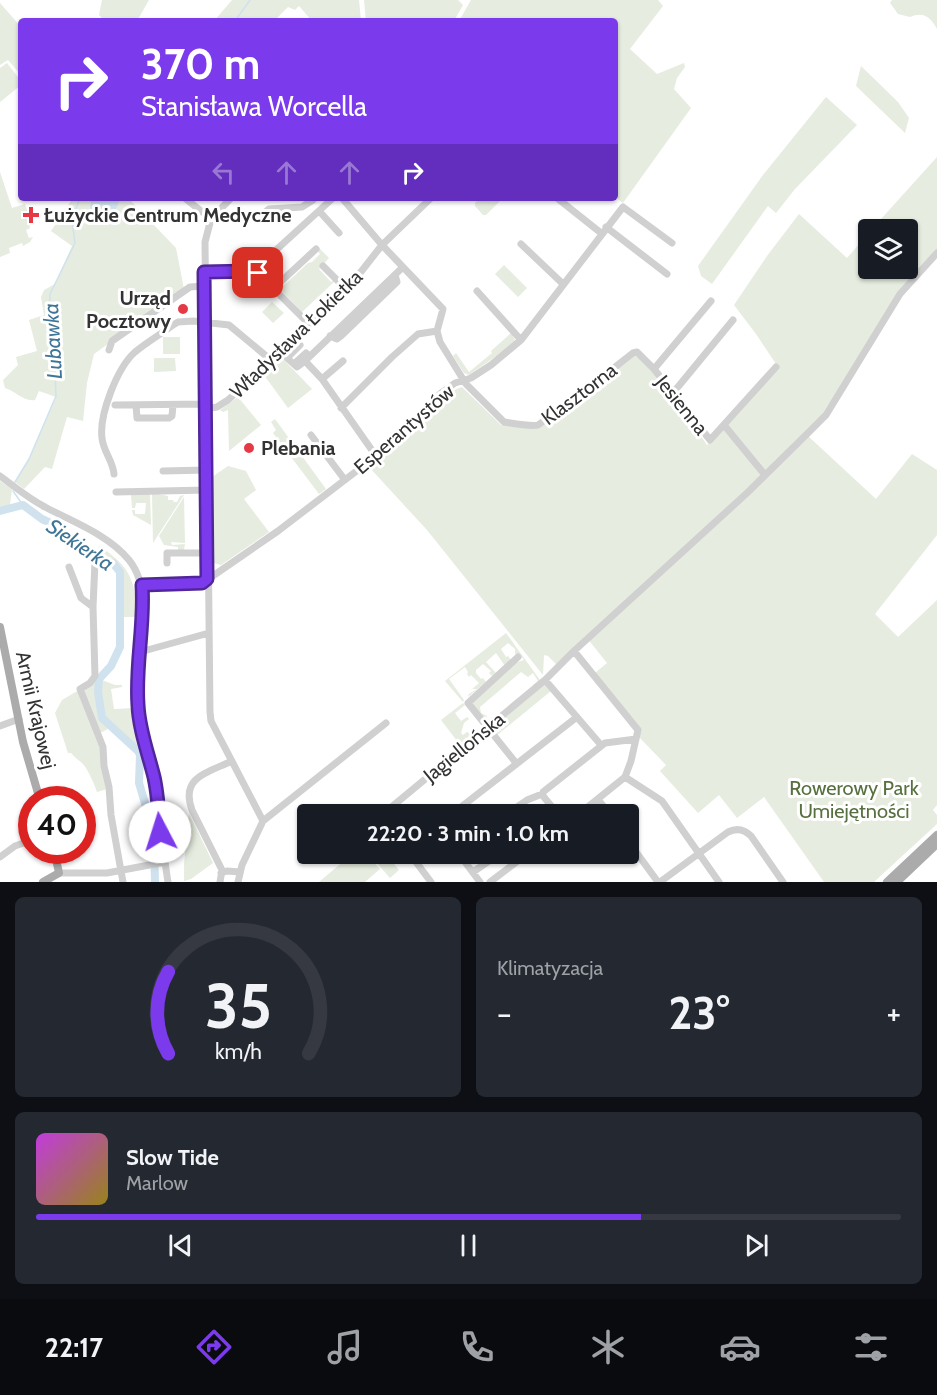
<!DOCTYPE html>
<html lang="pl">
<head>
<meta charset="utf-8">
<style>
	:root { --surface:#171b24; --page:#242831; --text:#f1f3f6; --muted:#9ea1a6; --line:#363941; --accent:#7c3aed }
	body { margin:0; font-family:Cabin,sans-serif; background:var(--page); color:var(--text); height:100vh; display:flex; flex-direction:column; font-size:22px; white-space:nowrap }
	* { box-sizing:border-box; margin:0 }
	p { font-size:20px; color:var(--muted) }
	.icon { flex:none; width:33px; height:33px; fill:none; stroke:currentColor; stroke-width:2; stroke-linecap:round; stroke-linejoin:round }
	.map { position:relative; height:882px; overflow:hidden }
	.side { display:flex; flex-direction:column; gap:15px; padding:15px; background:#0d0f14; flex:1 }
	.side>* { flex:none }
	.hud { position:absolute; left:18px; top:18px; width:600px; height:183px; border-radius:6px; box-shadow:0 2px 4px #0004; background:#7c3aed; color:#fff; overflow:hidden }
	.fabs { position:absolute; left:858px; top:219px; display:grid; gap:12px }
	.fabs a { display:grid; place-items:center; width:60px; height:60px; border-radius:6px; background:var(--surface); box-shadow:0 2px 4px #0004; font-size:30px }
	.speed { position:absolute; left:18px; top:786px; display:flex; gap:12px; font-size:30px; font-weight:700; text-align:center }
	.speed>* { display:grid; place-content:center; width:78px; height:78px; border-radius:50%; background:var(--surface); box-shadow:0 2px 4px #0004; line-height:1 }
	.speed .limit { border:9px solid #d22; background:#fff; color:#111 }
	.pin { position:absolute; display:grid; place-items:center; width:51px; height:51px; color:#fff; margin:-26px; border-radius:12px; box-shadow:0 3px 9px #0006 }
	.me { position:absolute; width:66px; margin:-33px; rotate:355deg; stroke-linejoin:round; filter:drop-shadow(0 0 4px #0008) }
	.turn { display:flex; align-items:center; gap:21px; height:126px; padding:0 24px; font-size:27px }
	.turn .icon { width:78px; height:78px; stroke-width:2.5 }
	.turn b { display:block; font-size:42px; line-height:51px }
	.lanes { display:flex; align-items:center; height:57px; padding:0 24px; background:#0003; justify-content:center; gap:30px; direction:ltr }
	.lanes .off { opacity:.35 }
	.big { font-size:45px; font-weight:800; line-height:1.1 }
	.side .card { flex:1; display:flex; flex-direction:column; justify-content:center; gap:9px; min-width:0; padding:0 21px; border-radius:9px; background:var(--page) }
	.side .dial { align-items:center; gap:0 }
	.dial svg { height:156px; overflow:visible; fill:none; stroke:var(--line); stroke-width:7; stroke-linecap:round; text-anchor:middle }
	.dial text { fill:var(--text); stroke:none }
	.song { display:flex; align-items:center; gap:18px }
	.cover { width:72px; height:72px; border-radius:9px; background:linear-gradient(135deg,hsl(290 70% 55%),hsl(50 70% 35%)) }
	.played { height:6px; border-radius:3px; background:linear-gradient(90deg,var(--accent) 70%,var(--line) 70%) }
	.keys { display:flex; justify-content:space-around; direction:ltr }
	.heat { display:flex; justify-content:space-between; align-items:center; font-size:33px; direction:ltr }
	.side .tiles { flex:1; display:grid; gap:15px; grid-template-columns:1fr 1fr }
	.card:last-child { grid-column:span 2 }
	.trip { position:absolute; left:297px; top:804px; width:342px; height:60px; border-radius:6px; background:var(--surface); box-shadow:0 2px 4px #0004; font-weight:800; line-height:60px; text-align:center }
	.tab-bar { display:flex; height:96px; justify-content:space-around; align-items:center; background:#090b0e; color:var(--muted) }
	.tab-bar .icon { width:42px; height:42px }
	.tab-bar .selected { color:var(--accent) }
	.tab-bar b { font-size:27px; color:var(--text) }
	.map>svg:first-child { display:block }
	.green { fill:#e6ecdf }
	.water { fill:#cfe2ee }
	.lines { fill:none; stroke-linecap:round; stroke-linejoin:round }
	.stream { stroke:#cfe2ee; stroke-width:1.5 }
	.river { stroke:#cfe2ee; stroke-width:8 }
	.minor { stroke:#d0d0d0; stroke-width:7 }
	.major { stroke:#ababab; stroke-width:8 }
	.route-casing { stroke:#51269a; stroke-width:15 }
	.route { stroke:#7c3aed; stroke-width:10 }
	.poi-dot { fill:#e63946; stroke:#fff; stroke-width:2 }
	.labels { text-anchor:middle; stroke-width:6; stroke-linejoin:round; paint-order:stroke }
	.poi-label { font-size:20px; font-weight:bold; fill:#333; stroke:#fff; text-anchor:start }
	.street-label { font-size:20px; fill:#333; stroke:#fff }
	.park-label { font-size:20px; fill:#56703f; stroke:#fff }
	.water-label { font-size:21px; font-style:italic; fill:#3f7597; stroke:#fff }
</style>
</head>
<body>
<div class="map">
<svg width="937" height="882" viewBox="0 0 937 882">
	<rect width="100%" height="100%" fill="#fff"/>
	<path class="green" d="M102 0H149L137 21H105L99 15Z
		M232 0H359L361 21H312L299 6 295 10 288 7 274 21H214Z
		M364 0H458L463 5 454 21H366Z
		M471 0H658L663 6 630 49 657 74 684 63 685 67 677 78 674 89 691 108 623 203 615 197V21H459Z
		M892 0H937V29C931 17 923 11 910 17L898 14 890 3Z
		M0 3 21 27V75L8 60 0 65Z
		M7 63 21 81V85L0 102V68Z
		M861 66 898 102 909 118 905 133 856 86Z
		M826 97 857 125 795 189 776 213 768 206 712 284 701 276 698 266 763 175Z
		M937 157V253L898 299 808 436 876 499 912 454 937 470V535L875 614 898 637 937 600V805L933 810 937 815V824L874 882H824L764 797 737 818 719 795 698 813 660 771 666 765 639 737 595 673 607 663 587 638 557 665 548 656 544 655 543 675 427 530 369 467C381 457 394 448 405 436 423 419 438 395 462 387L501 425H520L535 429 635 356 642 359 673 396 707 445 778 367 756 334 734 305 767 256 799 214 847 258 868 234V268H908V230L872 229Z
		M0 172 12 208 25 204 31 222 29 223 30 228 26 230 29 238 33 237 30 242 23 246 22 243 9 248 10 253 0 257Z
		M73 198H128L176 248 184 289 94 354 87 383 83 421 67 417 52 469 45 467 24 489 15 482 29 459 56 397 39 391 35 400C24 402 15 391 5 388L3 380 18 365 16 357 37 351 29 320 44 315 41 297 44 290 55 284 72 246 51 231Z
		M480 198H502V199L486 215H483L475 206V203Z
		M319 248 329 258 319 269 331 282 334 280 335 281 302 312 280 289 308 263 312 262 320 254 317 250Z
		M504 265 527 288 518 297 495 274Z
		M272 302 284 313 273 323 262 312Z
		M511 333 515 340 512 345 469 375 464 373 453 356 456 353 469 372 492 353 491 351Z
		M163 337H180V354H163Z
		M154 358H175L176 371 154 372Z
		M282 358 312 389 288 408 264 375Z
		M238 397 261 425 229 451 228 410 223 412 220 410Z
		M275 419 326 489 319 494 273 433 276 430 271 422Z
		M228 466 246 471 256 490 244 499 269 532 221 565 213 563 212 477Z
		M0 481 12 489 10 505 0 507Z
		M150 493 151 525 133 515 132 510H135V514H145L146 503H136L135 508H132L131 495Z
		M152 493 168 496V500H173L174 502H177L180 496 184 495 153 543Z
		M184 497 185 543 171 542 172 545 185 544 184 550 178 552V547L164 545 159 536Z
		M99 546C130 566 136 581 137 617H122C122 586 131 568 97 554Z
		M506 633 540 680 535 686 533 685 538 681 533 673 528 677 521 672 480 707 481 713 487 716V722L489 723 491 719 493 721 489 724 486 723 471 704 515 663 524 660 520 654H515V649L508 643 501 649 506 657 508 656 511 660 505 666 496 653 486 662 496 673 492 676 489 673 491 671 483 664 476 670V673L481 679 483 678 486 682 468 697 469 694 477 689H472L479 683 471 675 469 677 467 674 468 672 465 667 449 679 464 700 463 702 445 681Z
		M96 679 99 715 108 729 100 733 84 691Z
		M102 680 115 685H122V687L111 689 114 709 134 708 143 755 105 718 100 690Z
		M545 684 551 691 496 736 492 728Z
		M79 690 99 742 107 789 97 792C95 785 87 768 83 764 79 760 75 758 71 753H68L55 713 62 700Z
		M463 703 465 705 455 713 461 721 467 717 469 719 464 723 461 733 463 735 467 732 474 736 461 746 441 720Z
		M189 813 213 863 191 879 184 881V864Z
		M352 854H366L380 869 365 882H319Z
		M369 854H404L394 856 389 860 390 863 394 864 399 870 390 878Z"/>
	<path class="water" d="M121 198C115 208 116 215 108 224L102 214H98L90 208 91 203 89 198Z"/>
	<g class="lines">
		<path class="stream" d="M235 21 250 0
			M15 482 29 459 56 396 55 373 51 357 49 312 50 294 75 243 72 220 80 198
			M13 491 23 505"/>
		<path class="river" d="M0 511 23 505 42 519 55 525 93 557 113 563 120 572V647L111 666 99 679 98 692 102 718 138 751 140 755 139 783 150 820 154 846 155 882"/>
		<path class="minor" d="M231 198 211 219 205 242 210 712 211 721 263 821
			M342 198 382 245 443 309 437 331 440 342 466 384 504 422C511 423 532 427 538 425L578 396 633 353 637 352 654 369 710 440 776 367
			M557 198 601 233
			M186 199 211 219
			M320 212 339 233
			M257 219 269 209 302 207 313 200
			M606 227 667 274
			M521 244 563 284
			M323 266 346 289
			M253 271 333 198
			M204 272 253 271 258 273 309 324
			M274 288 316 249
			M477 291 521 340
			M330 336 337 339 341 336 397 282 395 275
			M300 345 287 358 297 367 305 361
			M109 350 112 341 190 287 204 286
			M343 361 322 379 305 361 403 267
			M296 362 306 353 309 356
			M654 369 711 301
			M322 379 376 456
			M673 393 733 320
			M115 405 206 404
			M136 405 137 418H169L172 416 173 405
			M341 408 392 357 418 334 437 331
			M206 409 217 407 228 400 271 360 353 282 382 245 431 198
			M724 425 765 475
			M311 435 345 480
			M163 471 207 470
			M114 474C113 461 103 451 102 438 99 415 117 368 135 352 147 342 161 334 173 325L178 322 193 321 229 325 271 360
			M0 476C15 487 29 499 45 507 73 522 109 535 129 560 155 592 138 646 137 684 136 722 151 755 157 792 161 822 163 852 168 882
			M116 492 207 490
			M95 562 93 607 95 676 90 683 80 689 103 747 104 766 109 787 111 815 123 882
			M167 563V553H208
			M69 567 81 598 93 607
			M142 585 204 582 278 531 384 450 441 393 455 383 471 378 491 365 521 340 623 207 672 243
			M574 651 638 730 631 761 625 777 579 814
			M140 652 209 633
			M545 680 601 745
			M0 726 19 719
			M516 763 468 703 518 657
			M625 777 662 801 719 882
			M598 799 609 814
			M383 814 545 680 574 651 747 493 808 433 826 415 900 294 937 253
			M452 814 577 717
			M507 814 527 800 542 794
			M558 814 543 796V792L605 743 636 739
			M628 841 658 882
			M410 854 431 882
			M459 854 480 882
			M0 857 15 846 32 840
			M473 872 499 854
			M59 873H107L165 862
			M221 873 227 871 240 872
			M220 882 222 870 192 810C180 777 207 773 232 761
			M238 882 242 865 263 821 386 723
			M490 882 527 854
			M660 882 728 832C736 828 744 829 751 836L783 882"/>
		<path class="major" d="M0 627 23 742 40 800
			M43 882 59 873 54 850
			M887 882 937 835
			M897 882 937 844"/>
	</g>
	<g class="lines">
		<g class="route-casing">
			<path id="route" d="M160 832C159 813 158 795 154 777 148 753 139 729 138 705 135 665 145 625 142 585L202 583 207 579 204 272 253 271 258 273"/>
		</g>
		<use href="#route" class="route"/>
	</g>
	<g class="poi-dot">
		<path d="M28 206h6v6h6v6h-6v6h-6v-6h-6v-6h6z"/>
		<circle cx="183" cy="309" r="6"/>
		<circle cx="249" cy="448" r="6"/>
	</g>
	<g class="labels">
		<g class="poi-label">
			<text x="44" y="222">Łużyckie Centrum Medyczne</text>
			<text x="171" y="305" text-anchor="end">Urząd<tspan x="171" dy="23">Pocztowy</tspan></text>
			<text x="261" y="455">Plebania</text>
		</g>
		<g class="street-label">
			<text transform="translate(296 334) rotate(-44)" y="7">Władysława Łokietka</text>
			<text transform="translate(579 394) rotate(-37)" y="7">Klasztorna</text>
			<text transform="translate(682 405) rotate(51)" y="7">Jesienna</text>
			<text transform="translate(404 429) rotate(-41)" y="7">Esperantystów</text>
			<text transform="translate(36 710) rotate(77)" y="7">Armii Krajowej</text>
			<text transform="translate(464 747) rotate(-39)" y="7">Jagiellońska</text>
		</g>
		<g class="park-label">
			<text x="854" y="795">Rowerowy Park<tspan x="854" dy="23">Umiejętności</tspan></text>
		</g>
		<g class="water-label">
			<text transform="translate(53 341) rotate(-93)" y="7">Lubawka</text>
			<text transform="translate(80 545) rotate(34)" y="7">Siekierka</text>
		</g>
	</g>
</svg>
<div class="fabs">
<a><svg class="icon" aria-label="layers" viewBox="0 0 24 24"><path d="M12 4l9 5-9 5-9-5zM3 14l9 5 9-5"/></svg></a>
</div>
<div class="speed"><div class="limit">40</div></div>
<div class="pin" style="left:258px;top:273px;background:#d93025"><svg class="icon" aria-label="arrive" viewBox="0 0 24 24"><path d="M6 21V4h12l-3 4 3 4H6"/></svg></div>
<svg class="me" style="left:160px;top:832px" viewBox="-20 -20 40 40"><circle r="19" fill="#fff"/><path d="M0-13L10 11 0 6-10 11z" fill="#7c3aed"/></svg>
<div class="trip">22:20 · 3 min · 1.0 km</div>
<div class="hud">
<div class="turn"><svg class="icon" aria-label="right" viewBox="0 0 24 24"><path d="M7 20v-9h11M14 6l5 5-5 5"/></svg><div><b>370 m</b>Stanisława Worcella</div></div>
<div class="lanes"><svg class="icon off" aria-label="left" viewBox="0 0 24 24"><path d="M17 20v-9H6M10 6l-5 5 5 5"/></svg><svg class="icon off" aria-label="ahead" viewBox="0 0 24 24"><path d="M12 20V5M6 11l6-6 6 6"/></svg><svg class="icon off" aria-label="ahead" viewBox="0 0 24 24"><path d="M12 20V5M6 11l6-6 6 6"/></svg><svg class="icon" aria-label="right" viewBox="0 0 24 24"><path d="M7 20v-9h11M14 6l5 5-5 5"/></svg></div>
</div>
</div>
<section class="side">
<div class="tiles">
<div class="card dial"><svg viewBox="0 0 100 80">
<path d="M14 69A42 42 0 1 1 86 69"/>
<path d="M14 69A42 42 0 0 1 14 27" stroke="#7c3aed"/>
<text x="50" y="56" font-size="32" font-weight="700">35</text>
<text x="50" y="72" font-size="11">km/h</text>
</svg></div>
<div class="card"><p>Klimatyzacja</p>
<div class="heat"><a>−</a><b class="big">23°</b><a>+</a></div>
</div>
<div class="card">
<div class="song"><i class="cover"></i><div><b>Slow Tide</b><p>Marlow</p></div></div>
<div class="played"></div>
<div class="keys"><svg class="icon" aria-label="previous" viewBox="0 0 24 24"><path d="M18 5L8 12l10 7zM5 5v14"/></svg><svg class="icon" aria-label="pause" viewBox="0 0 24 24"><path d="M8 5v14M16 5v14"/></svg><svg class="icon" aria-label="next" viewBox="0 0 24 24"><path d="M6 5l10 7-10 7zM19 5v14"/></svg></div>
</div>
</div>
</section>
<nav class="tab-bar">
<b>22:17</b>
<svg class="icon selected" aria-label="directions" viewBox="0 0 24 24"><path d="M12 3l9 9-9 9-9-9zM9 14v-3h6M13 9l2 2-2 2"/></svg>
<svg class="icon" aria-label="music" viewBox="0 0 24 24"><path d="M9 18V5l10-2v13"/><circle cx="6" cy="18" r="3"/><circle cx="16" cy="16" r="3"/></svg>
<svg class="icon" aria-label="phone" viewBox="0 0 24 24"><path d="M5 4h4l2 5-3 2q2 4 5 5l2-3 5 2v4C11 20 4 13 5 4z"/></svg>
<svg class="icon" aria-label="climate" viewBox="0 0 24 24"><path d="M12 3v18M4 7l16 10M4 17L20 7"/></svg>
<svg class="icon" aria-label="car" viewBox="0 0 24 24"><path d="M5 17H2v-5l4-1 3-4h7l3 4 3 1v5h-3M9 17h6M6 11h13"/><circle cx="7" cy="17" r="2"/><circle cx="17" cy="17" r="2"/></svg>
<svg class="icon" aria-label="filters" viewBox="0 0 24 24"><path d="M4 7h16M4 17h16"/><circle cx="9" cy="7" r="2"/><circle cx="15" cy="17" r="2"/></svg>
</nav>
</body>
</html>
